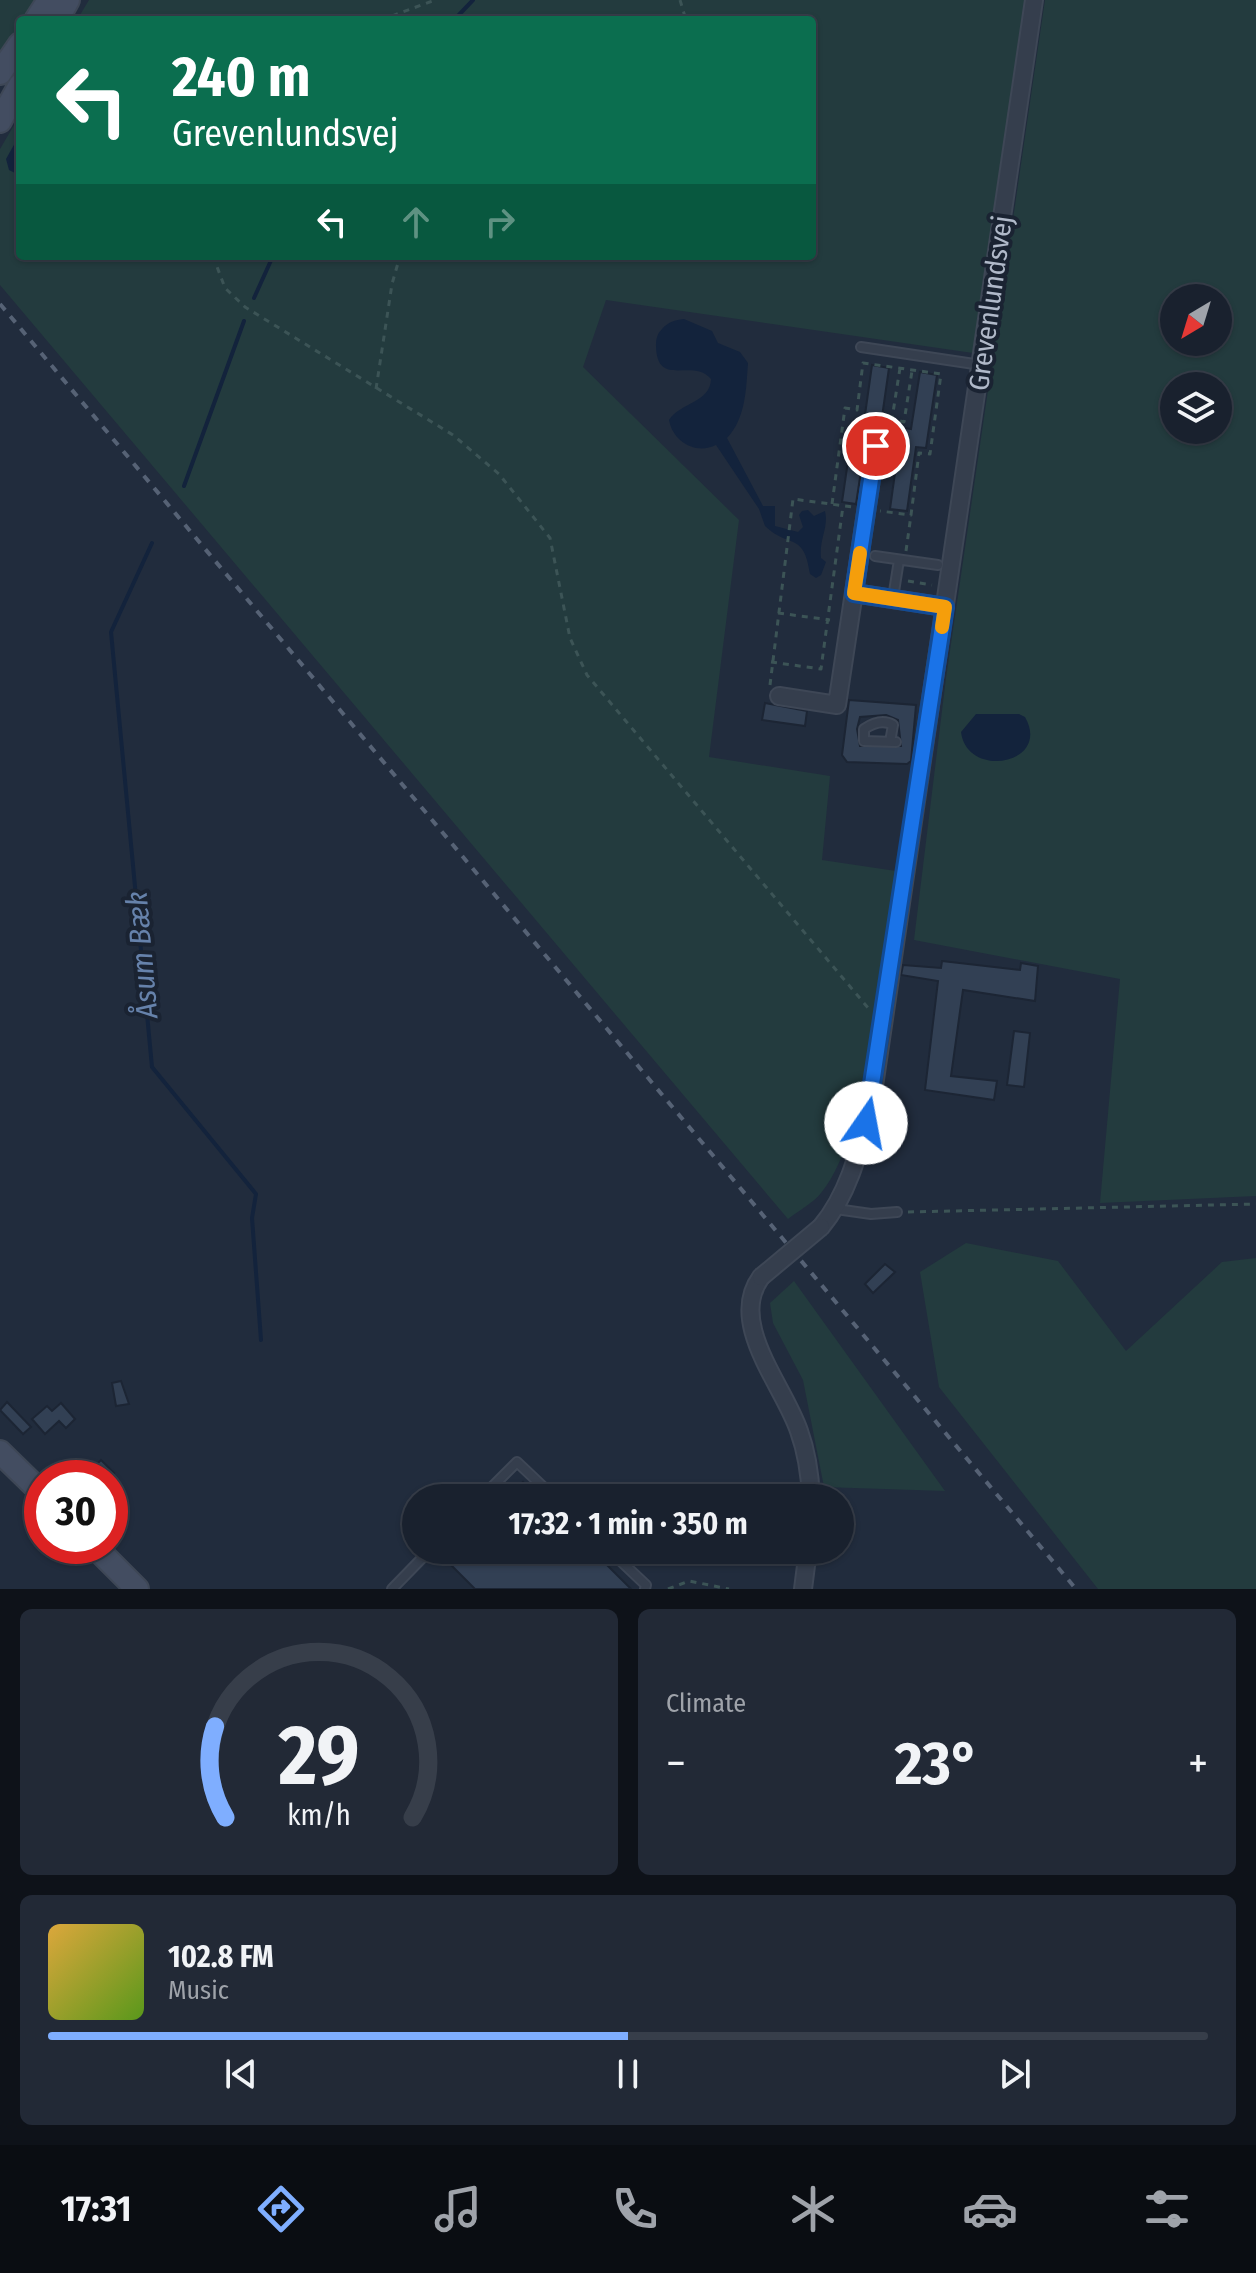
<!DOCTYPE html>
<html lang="en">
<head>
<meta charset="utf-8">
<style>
	:root { --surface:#19212e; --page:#222936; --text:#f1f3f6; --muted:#9fa3aa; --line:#373e4a; --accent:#7faeff }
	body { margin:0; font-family:"Fira Sans Condensed",sans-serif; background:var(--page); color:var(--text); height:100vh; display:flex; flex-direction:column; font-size:30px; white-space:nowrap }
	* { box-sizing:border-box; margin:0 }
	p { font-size:26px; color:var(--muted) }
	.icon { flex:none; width:44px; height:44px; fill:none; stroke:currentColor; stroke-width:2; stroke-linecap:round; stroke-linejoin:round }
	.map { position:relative; height:1589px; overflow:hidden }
	.panel { display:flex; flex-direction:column; gap:20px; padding:20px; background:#0e1219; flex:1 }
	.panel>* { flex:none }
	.guide { position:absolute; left:16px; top:16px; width:800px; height:244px; border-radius:8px; box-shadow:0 2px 6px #0004,0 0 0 2px var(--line); background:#0b6e4f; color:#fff; overflow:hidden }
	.needle { width:52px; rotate:218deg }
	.buttons { position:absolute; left:1160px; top:284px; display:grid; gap:16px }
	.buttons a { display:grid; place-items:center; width:72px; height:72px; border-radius:50%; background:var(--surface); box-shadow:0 2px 6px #0004,0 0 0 2px var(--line); font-size:40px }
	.speed { position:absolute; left:24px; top:1460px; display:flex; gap:16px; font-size:40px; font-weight:700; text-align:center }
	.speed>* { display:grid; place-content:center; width:104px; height:104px; border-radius:50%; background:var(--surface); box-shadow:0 2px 6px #0004,0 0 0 2px var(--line); line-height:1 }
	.speed .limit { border:12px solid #d22; background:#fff; color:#111 }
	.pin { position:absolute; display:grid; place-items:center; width:68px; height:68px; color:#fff; margin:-34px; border:4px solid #fff; border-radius:50%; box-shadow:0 2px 8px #0007 }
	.me { position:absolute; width:88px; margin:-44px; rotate:12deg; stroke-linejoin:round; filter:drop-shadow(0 0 6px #0008) }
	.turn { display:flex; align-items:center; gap:28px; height:168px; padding:0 24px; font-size:36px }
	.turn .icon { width:104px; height:104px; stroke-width:2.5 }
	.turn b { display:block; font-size:56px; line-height:68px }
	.lanes { display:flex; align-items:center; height:76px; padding:0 24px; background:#0003; justify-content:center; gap:40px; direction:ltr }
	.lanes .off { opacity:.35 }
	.big { font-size:60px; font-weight:700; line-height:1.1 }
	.panel .tile { flex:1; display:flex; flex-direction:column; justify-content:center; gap:12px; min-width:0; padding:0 28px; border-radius:12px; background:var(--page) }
	.panel .dial { align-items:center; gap:0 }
	.dial svg { height:208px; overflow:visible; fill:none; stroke:var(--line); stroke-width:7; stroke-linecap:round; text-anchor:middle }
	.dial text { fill:var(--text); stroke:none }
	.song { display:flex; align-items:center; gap:24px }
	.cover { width:96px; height:96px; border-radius:12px; background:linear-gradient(135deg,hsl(40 70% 55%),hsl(90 70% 35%)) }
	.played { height:8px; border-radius:4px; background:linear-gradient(90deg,var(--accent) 50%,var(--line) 50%) }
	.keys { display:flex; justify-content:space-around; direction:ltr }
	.heat { display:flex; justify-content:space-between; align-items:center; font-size:44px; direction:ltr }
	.panel .tiles { flex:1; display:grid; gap:20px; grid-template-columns:1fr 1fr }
	.tile:last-child { grid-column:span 2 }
	.trip { position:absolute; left:402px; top:1484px; width:452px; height:80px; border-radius:40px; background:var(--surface); box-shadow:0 2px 6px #0004,0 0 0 2px var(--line); font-weight:700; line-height:80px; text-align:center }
	.tab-bar { display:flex; height:128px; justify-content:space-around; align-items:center; background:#0a0d12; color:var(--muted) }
	.tab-bar .icon { width:56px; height:56px }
	.tab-bar .selected { color:var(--accent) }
	.tab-bar b { font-size:36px; color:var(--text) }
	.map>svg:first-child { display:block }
	.green { fill:#233b3e; fill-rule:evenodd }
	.water { fill:#13233c }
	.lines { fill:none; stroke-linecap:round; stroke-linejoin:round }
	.stream { stroke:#13233c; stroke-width:4 }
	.building { fill:#324054; stroke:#1c2534; stroke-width:2; fill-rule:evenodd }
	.service-casing { stroke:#3e4756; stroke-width:12 }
	.minor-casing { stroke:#3e4756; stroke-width:20 }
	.secondary-casing { stroke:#3e4756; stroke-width:26 }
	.path { stroke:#3c5456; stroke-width:3; stroke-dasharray:6 6; stroke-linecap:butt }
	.service { stroke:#353e4d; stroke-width:8 }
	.minor { stroke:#353e4d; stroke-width:16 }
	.secondary { stroke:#434d61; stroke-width:22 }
	.rail { stroke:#566275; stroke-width:4; stroke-dasharray:8 8; stroke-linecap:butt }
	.minor-bridge-casing { stroke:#3e4756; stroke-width:20; stroke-linecap:butt }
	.minor-bridge { stroke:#353e4d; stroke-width:16 }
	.route-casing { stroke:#114b97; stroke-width:20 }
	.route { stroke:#1a73e8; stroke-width:14 }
	.slow { stroke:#f59e0b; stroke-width:14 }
	.labels { text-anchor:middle; stroke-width:8; stroke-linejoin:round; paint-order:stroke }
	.street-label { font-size:28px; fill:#b0b9c9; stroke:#1a2332 }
	.water-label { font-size:30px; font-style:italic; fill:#6682ab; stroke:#1a2332 }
</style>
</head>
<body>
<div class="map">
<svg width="1256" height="1589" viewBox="0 0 1256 1589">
	<rect width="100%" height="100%" fill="#212c3d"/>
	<path class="green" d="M0 0H42L29 20H20V33L0 64Z
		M89 0H1026L973 353 606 300 583 367 739 520 709 757 830 776 822 860 896 871C885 948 869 1136 821 1193 813 1203 798 1211 788 1219L0 285V149L20 115V256H812V20H77Z
		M1045 0H1256V1196L1100 1203 1120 979 914 940 946 678ZM1174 298H1218V342H1174ZM1174 386H1218V430H1174Z
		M966 1243 1058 1261 1126 1351 1222 1262 1256 1258V1589H1098L939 1387 920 1272Z
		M794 1281 945 1491 824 1487 803 1380 773 1323 770 1303Z"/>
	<path class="water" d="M20 134V172L17 174 9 170 6 159Z
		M684 319 712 331 718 343 740 352 748 363C746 389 746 418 727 438L763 506H775V526L798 532 803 527 799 515 802 511 808 510 814 516 825 511C829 527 819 539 821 558L826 562 821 575 816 578 810 574C804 531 789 549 765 526L759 509 716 445C696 455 673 442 669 420 681 402 710 403 711 379 693 357 657 389 656 346 656 339 657 334 662 329 668 322 675 320 684 319Z
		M976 714H1019L1025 717C1052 764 967 780 961 732Z"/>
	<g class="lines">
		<path class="stream" d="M454 20 473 0
			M254 298 273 256
			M184 486 244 321
			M152 543 111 632 152 1067 256 1194 252 1218 261 1340"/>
	</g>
	<path class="building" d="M872 365 889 368 881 424 911 429 920 372 937 375 926 448 916 447 907 511 890 509 899 444 886 442 877 435 865 444 856 504 842 502 854 420 864 422Z
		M849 700 916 705 911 761 907 764 847 762 842 755ZM886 715 898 720 901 746H860L857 729 860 717Z
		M765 703 807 711 805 726 762 720Z
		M942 961 1020 970 1021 963 1038 966 1035 1001 963 990 951 1076 997 1081 994 1100 925 1090 938 981 901 975 903 965 941 968Z
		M1014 1031 1030 1033 1024 1087 1007 1085Z
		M885 1264 895 1272 873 1293 865 1284Z
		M121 1381 129 1404 116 1406 112 1383Z
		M7 1402 31 1427 23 1434 0 1410Z
		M61 1403 75 1419 66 1428 59 1421 45 1434 32 1419 47 1406 52 1411Z
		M101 1460 114 1473 108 1478H83Z
		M523 1482 539 1498H506Z
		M454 1550H592L631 1589H475L445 1559Z"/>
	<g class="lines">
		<g class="service-casing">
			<path id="service" d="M861 347 981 365
				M875 556 938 565
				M893 598 899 560
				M890 742 893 725C883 719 873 723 864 729V741L896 742
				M836 1209 871 1214 897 1212
				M481 1498 517 1462 555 1498
				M609 1550 646 1585 645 1589
				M392 1589 430 1550"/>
		</g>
		<g class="minor-casing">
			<path id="minor" d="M854 593 945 607
				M779 696 837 705 876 446
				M821 1227C851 1191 860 1145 872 1100L1034 0
				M761 1277C727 1323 784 1386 799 1431 807 1453 810 1475 811 1498
				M803 1589 808 1550"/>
		</g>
		<g class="secondary-casing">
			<path id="secondary" d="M36 20 49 0
				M57 20 68 0
				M0 73 20 44
				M0 121 20 85
				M0 1452 42 1493
				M94 1546 137 1589"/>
		</g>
		<path class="path" d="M680 0 686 20
			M381 20 435 0
			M213 256 225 288 245 307 453 435 499 474 550 538 570 638 587 675 869 1009
			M900 368 892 419 904 422 912 371
			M376 389 392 284 400 256
			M832 504 845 408 857 410 863 363 941 374 930 454 919 453 911 515 880 511
			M906 551 911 515
			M908 581 932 585
			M778 613 830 620
			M771 662 821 669 843 506
			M770 685 793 499 853 507
			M908 1212 1256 1204
			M668 1589 689 1581 729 1589"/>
		<use href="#service" class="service"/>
		<use href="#minor" class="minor"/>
		<use href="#secondary" class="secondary"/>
		<path class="rail" d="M0 304 1076 1589"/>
		<g class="minor-bridge-casing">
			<path id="minor-bridge" d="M761 1277 821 1227"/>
		</g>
		<use href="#minor-bridge" class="minor-bridge"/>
	</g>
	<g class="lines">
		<g class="route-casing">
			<path id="route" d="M866 1123 945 607 854 593 876 446"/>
		</g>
		<use href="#route" class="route"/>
		<path class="slow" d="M860 553 854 593 945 607 942 627"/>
	</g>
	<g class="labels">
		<g class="street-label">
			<text transform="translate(990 303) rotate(-82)" y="10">Grevenlundsvej</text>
		</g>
		<g class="water-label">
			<text transform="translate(142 955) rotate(-95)" y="10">Åsum Bæk</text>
		</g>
	</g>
</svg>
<div class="buttons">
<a><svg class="needle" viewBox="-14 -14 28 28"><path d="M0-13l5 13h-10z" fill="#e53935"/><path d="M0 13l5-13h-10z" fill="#9fa3aa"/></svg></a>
<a><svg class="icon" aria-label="layers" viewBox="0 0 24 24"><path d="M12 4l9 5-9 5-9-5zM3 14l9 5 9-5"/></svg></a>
</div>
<div class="speed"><div class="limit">30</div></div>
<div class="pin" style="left:876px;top:446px;background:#d93025"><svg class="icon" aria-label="arrive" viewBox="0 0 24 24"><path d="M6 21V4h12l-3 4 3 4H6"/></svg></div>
<svg class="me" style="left:866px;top:1123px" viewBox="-20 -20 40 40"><circle r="19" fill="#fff"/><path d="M0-13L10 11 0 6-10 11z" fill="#1a73e8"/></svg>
<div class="trip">17:32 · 1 min · 350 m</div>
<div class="guide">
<div class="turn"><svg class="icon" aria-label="left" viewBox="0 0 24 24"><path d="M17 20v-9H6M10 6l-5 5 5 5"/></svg><div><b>240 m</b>Grevenlundsvej</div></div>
<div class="lanes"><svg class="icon" aria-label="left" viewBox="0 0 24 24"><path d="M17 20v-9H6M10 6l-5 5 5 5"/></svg><svg class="icon off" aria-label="ahead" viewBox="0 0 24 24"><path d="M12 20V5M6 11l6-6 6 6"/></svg><svg class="icon off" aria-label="right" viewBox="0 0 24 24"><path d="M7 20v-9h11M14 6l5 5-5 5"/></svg></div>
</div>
</div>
<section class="panel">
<div class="tiles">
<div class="tile dial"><svg viewBox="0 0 100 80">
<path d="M14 69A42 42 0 1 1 86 69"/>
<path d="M14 69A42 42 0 0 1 10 34" stroke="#7faeff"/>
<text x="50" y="56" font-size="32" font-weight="700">29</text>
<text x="50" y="72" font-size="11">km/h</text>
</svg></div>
<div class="tile"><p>Climate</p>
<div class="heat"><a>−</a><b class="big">23°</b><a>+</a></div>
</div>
<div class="tile">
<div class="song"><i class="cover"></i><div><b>102.8 FM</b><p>Music</p></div></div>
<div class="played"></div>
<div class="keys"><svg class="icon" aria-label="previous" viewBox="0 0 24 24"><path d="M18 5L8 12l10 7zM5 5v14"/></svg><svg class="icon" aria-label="pause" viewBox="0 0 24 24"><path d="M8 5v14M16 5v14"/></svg><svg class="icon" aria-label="next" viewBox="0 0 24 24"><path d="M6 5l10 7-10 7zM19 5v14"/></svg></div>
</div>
</div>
</section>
<nav class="tab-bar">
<b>17:31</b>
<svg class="icon selected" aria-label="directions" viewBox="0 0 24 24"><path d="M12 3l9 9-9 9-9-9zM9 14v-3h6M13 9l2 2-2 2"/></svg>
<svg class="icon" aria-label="music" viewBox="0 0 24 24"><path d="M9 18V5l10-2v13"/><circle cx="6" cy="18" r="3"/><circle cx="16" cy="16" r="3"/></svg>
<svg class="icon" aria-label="phone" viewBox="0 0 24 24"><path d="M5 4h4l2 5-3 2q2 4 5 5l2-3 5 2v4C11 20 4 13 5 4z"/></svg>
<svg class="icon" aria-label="climate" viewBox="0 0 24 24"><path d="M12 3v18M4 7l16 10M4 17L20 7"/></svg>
<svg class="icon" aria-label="car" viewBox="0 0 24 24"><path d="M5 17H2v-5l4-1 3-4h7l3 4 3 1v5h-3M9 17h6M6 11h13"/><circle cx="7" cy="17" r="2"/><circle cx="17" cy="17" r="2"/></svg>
<svg class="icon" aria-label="filters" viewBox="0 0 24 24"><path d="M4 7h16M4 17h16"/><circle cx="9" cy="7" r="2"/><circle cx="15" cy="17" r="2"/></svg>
</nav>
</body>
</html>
